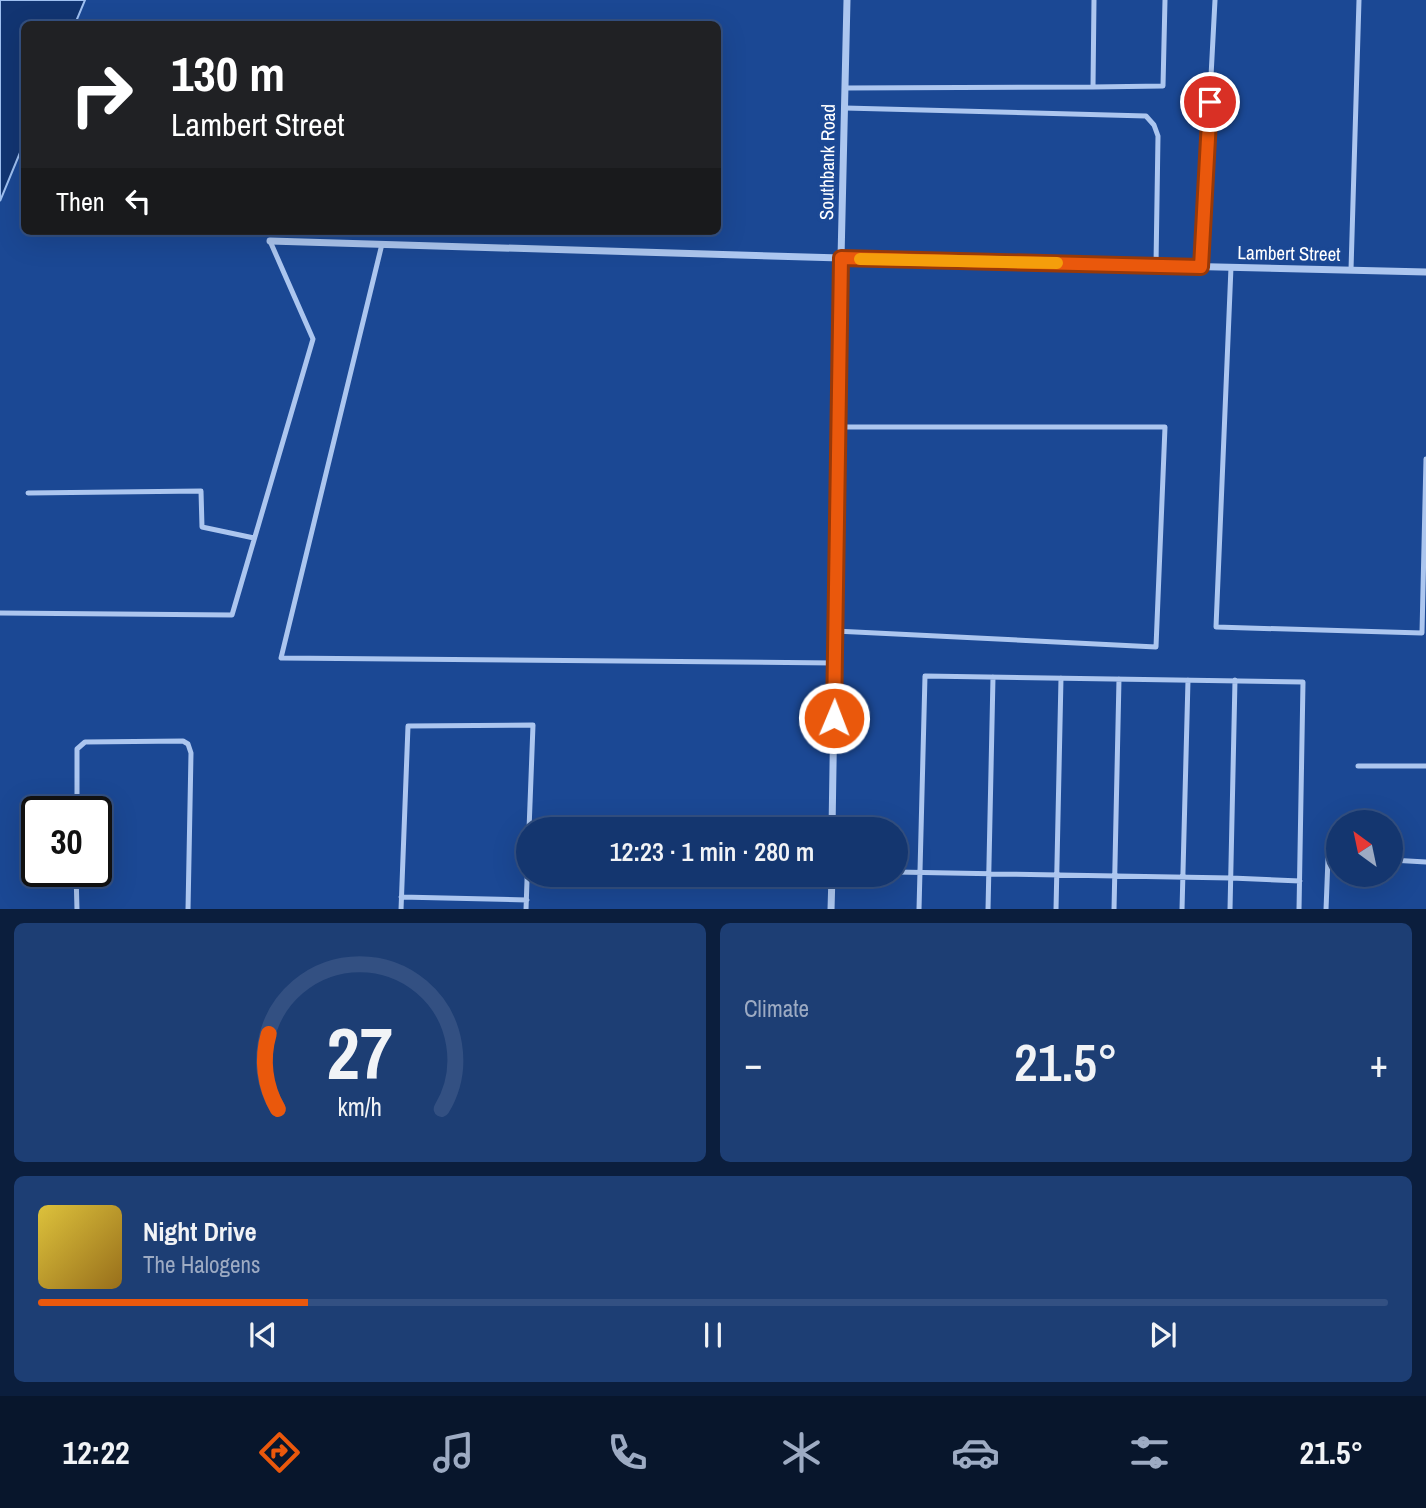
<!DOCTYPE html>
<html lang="en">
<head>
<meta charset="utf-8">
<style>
	:root { --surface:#14366f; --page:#1d3e74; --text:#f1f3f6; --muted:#9dabc3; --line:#335082; --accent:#ea580c }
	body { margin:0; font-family:"Archivo Narrow",sans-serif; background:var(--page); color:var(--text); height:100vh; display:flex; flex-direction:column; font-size:26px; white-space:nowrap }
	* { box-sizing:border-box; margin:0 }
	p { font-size:23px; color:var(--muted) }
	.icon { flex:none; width:38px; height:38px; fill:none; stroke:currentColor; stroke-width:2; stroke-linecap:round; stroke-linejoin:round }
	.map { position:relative; height:909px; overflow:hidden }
	.side { display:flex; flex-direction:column; gap:14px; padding:14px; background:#0b1e3d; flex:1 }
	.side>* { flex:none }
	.hud { position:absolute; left:21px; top:21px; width:700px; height:214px; border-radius:10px; box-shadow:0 7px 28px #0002,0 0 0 2px var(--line); background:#202124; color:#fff; overflow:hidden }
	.needle { width:46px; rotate:327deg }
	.controls { position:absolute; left:1326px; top:810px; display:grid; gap:14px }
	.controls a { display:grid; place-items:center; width:77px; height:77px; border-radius:50%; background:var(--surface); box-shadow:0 7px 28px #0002,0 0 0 2px var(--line); font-size:35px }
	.speed { position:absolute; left:21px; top:796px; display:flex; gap:14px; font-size:35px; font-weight:700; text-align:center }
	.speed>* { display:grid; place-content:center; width:91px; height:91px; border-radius:50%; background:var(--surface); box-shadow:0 7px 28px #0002,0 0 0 2px var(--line); line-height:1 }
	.speed .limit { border:4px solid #111; border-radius:10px; background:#fff; color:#111 }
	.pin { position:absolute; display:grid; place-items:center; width:60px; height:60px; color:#fff; margin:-30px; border:4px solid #fff; border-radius:50%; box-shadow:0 2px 7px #0007 }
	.me { position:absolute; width:77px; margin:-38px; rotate:1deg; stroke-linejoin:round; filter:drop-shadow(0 0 5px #0008) }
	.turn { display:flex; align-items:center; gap:24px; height:147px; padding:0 35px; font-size:32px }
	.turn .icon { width:91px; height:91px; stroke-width:2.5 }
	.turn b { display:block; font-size:49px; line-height:60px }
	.then { display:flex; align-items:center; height:66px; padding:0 35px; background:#0003; gap:14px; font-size:26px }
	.big { font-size:52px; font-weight:600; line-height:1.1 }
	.side .widget { flex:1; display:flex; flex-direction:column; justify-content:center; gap:10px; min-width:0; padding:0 24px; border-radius:10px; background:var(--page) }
	.side .dial { align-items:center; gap:0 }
	.dial svg { height:182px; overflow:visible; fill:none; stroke:var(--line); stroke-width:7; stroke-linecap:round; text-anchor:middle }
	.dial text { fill:var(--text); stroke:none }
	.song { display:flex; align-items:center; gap:21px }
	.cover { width:84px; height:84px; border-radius:10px; background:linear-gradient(135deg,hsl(50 70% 55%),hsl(40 70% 35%)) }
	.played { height:7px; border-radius:4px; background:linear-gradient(90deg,var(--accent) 20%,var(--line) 20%) }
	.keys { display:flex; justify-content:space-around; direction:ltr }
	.heat { display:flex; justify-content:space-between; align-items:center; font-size:38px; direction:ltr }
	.side .tiles { flex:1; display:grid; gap:14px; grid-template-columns:1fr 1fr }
	.widget:last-child { grid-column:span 2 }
	.trip { position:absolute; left:516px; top:817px; width:392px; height:70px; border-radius:35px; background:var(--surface); box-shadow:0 7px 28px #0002,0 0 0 2px var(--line); font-weight:600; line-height:70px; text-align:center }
	.menu { display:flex; height:112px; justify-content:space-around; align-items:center; background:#08162c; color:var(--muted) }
	.menu .icon { width:49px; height:49px }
	.menu .selected { color:var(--accent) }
	.menu b { font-size:32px; color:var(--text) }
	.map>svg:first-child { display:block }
	.water { fill:#123572; stroke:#9fc0f1; stroke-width:2 }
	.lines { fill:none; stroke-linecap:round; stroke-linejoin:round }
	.service { stroke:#acc6ef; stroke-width:5 }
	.minor { stroke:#acc6ef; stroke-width:7 }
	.route-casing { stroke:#983908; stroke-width:18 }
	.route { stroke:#ea580c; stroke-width:12 }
	.slow { stroke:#f59e0b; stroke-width:12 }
	.labels { text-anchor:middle; stroke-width:7; stroke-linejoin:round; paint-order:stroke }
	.street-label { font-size:19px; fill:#fff; stroke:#1b4894 }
</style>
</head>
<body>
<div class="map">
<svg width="1426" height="910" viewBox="0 0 1426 910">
	<rect width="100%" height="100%" fill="#1b4894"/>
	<path class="water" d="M0 0H85L75 24H24V143L0 201Z"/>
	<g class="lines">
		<path class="service" d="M1093 87 1163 86 1165 0
			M845 88 1093 87 1094 0
			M845 108 1146 116 1154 125 1158 136 1156 265
			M382 244 281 658 835 663
			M1201 267 1215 0
			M1231 267 1216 627 1422 633 1426 459
			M1351 270 1359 0
			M28 493 201 491 202 527 254 538
			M0 613 232 615 313 339 270 241
			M835 631 1156 647 1165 427H838
			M1358 766H1426
			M77 812V749L85 742 183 741 188 744 191 753 188 910
			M1391 860 1426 862
			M76 872 77 910
			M896 872 1231 878 1300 881
			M401 897 527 900
			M401 910 408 726 533 725 529 830
			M526 910 528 851
			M919 910 925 676 1303 682 1299 910
			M988 910 993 677
			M1056 910 1061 678
			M1114 910 1119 679
			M1182 910 1188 680
			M1230 910 1235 680
			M1326 910 1328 858H1339"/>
		<path class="minor" d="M270 241 841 258 1426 272
			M832 830 841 258 847 0
			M831 910 832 875"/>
	</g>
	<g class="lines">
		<g class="route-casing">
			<path id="route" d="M834 718 841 258 1201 267 1210 102"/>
		</g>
		<use href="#route" class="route"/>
		<path class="slow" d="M860 259 1057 263"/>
	</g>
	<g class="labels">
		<g class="street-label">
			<text transform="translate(827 162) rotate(-89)" y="7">Southbank Road</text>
			<text transform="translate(1289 253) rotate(1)" y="7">Lambert Street</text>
		</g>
	</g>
</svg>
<div class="controls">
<a><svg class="needle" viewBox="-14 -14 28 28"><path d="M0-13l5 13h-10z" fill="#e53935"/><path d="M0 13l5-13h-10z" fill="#9dabc3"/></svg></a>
</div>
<div class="speed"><div class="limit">30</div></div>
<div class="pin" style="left:1210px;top:102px;background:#d93025"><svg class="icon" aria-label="arrive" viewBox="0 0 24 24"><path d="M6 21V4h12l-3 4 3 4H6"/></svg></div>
<svg class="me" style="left:834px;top:718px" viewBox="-20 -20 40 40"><circle r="17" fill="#ea580c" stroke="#fff" stroke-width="3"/><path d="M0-11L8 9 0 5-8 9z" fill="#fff"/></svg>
<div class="trip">12:23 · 1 min · 280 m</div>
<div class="hud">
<div class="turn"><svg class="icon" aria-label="right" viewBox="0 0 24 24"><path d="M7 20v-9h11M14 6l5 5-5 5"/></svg><div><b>130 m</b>Lambert Street</div></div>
<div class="then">Then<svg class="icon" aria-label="left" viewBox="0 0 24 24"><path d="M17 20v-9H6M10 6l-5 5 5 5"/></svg></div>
</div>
</div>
<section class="side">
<div class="tiles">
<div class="widget dial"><svg viewBox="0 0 100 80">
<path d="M14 69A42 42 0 1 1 86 69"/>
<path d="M14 69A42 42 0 0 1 10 36" stroke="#ea580c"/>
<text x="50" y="56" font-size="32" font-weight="700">27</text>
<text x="50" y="72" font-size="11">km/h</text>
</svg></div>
<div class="widget"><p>Climate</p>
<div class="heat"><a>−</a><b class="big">21.5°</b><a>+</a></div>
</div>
<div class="widget">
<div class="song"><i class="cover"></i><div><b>Night Drive</b><p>The Halogens</p></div></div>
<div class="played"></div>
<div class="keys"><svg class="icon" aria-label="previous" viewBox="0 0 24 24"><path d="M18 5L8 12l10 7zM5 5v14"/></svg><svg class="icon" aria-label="pause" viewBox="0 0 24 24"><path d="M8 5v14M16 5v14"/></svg><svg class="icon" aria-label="next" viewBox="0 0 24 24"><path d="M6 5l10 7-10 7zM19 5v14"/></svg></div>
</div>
</div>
</section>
<nav class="menu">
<b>12:22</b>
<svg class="icon selected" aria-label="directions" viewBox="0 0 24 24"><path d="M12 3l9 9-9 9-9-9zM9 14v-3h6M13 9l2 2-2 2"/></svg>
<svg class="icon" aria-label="music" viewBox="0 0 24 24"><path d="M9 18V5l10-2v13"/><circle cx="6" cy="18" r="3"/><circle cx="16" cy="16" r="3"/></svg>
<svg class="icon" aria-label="phone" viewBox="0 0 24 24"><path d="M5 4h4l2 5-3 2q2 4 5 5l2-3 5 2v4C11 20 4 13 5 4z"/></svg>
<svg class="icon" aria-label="climate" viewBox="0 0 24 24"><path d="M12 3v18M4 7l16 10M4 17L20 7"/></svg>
<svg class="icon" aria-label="car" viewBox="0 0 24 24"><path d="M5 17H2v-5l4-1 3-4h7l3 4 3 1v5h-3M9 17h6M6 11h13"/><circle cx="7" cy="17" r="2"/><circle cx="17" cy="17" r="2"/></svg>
<svg class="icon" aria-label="filters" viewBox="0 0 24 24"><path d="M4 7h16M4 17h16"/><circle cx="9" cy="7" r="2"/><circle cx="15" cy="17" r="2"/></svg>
<b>21.5°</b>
</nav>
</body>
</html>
